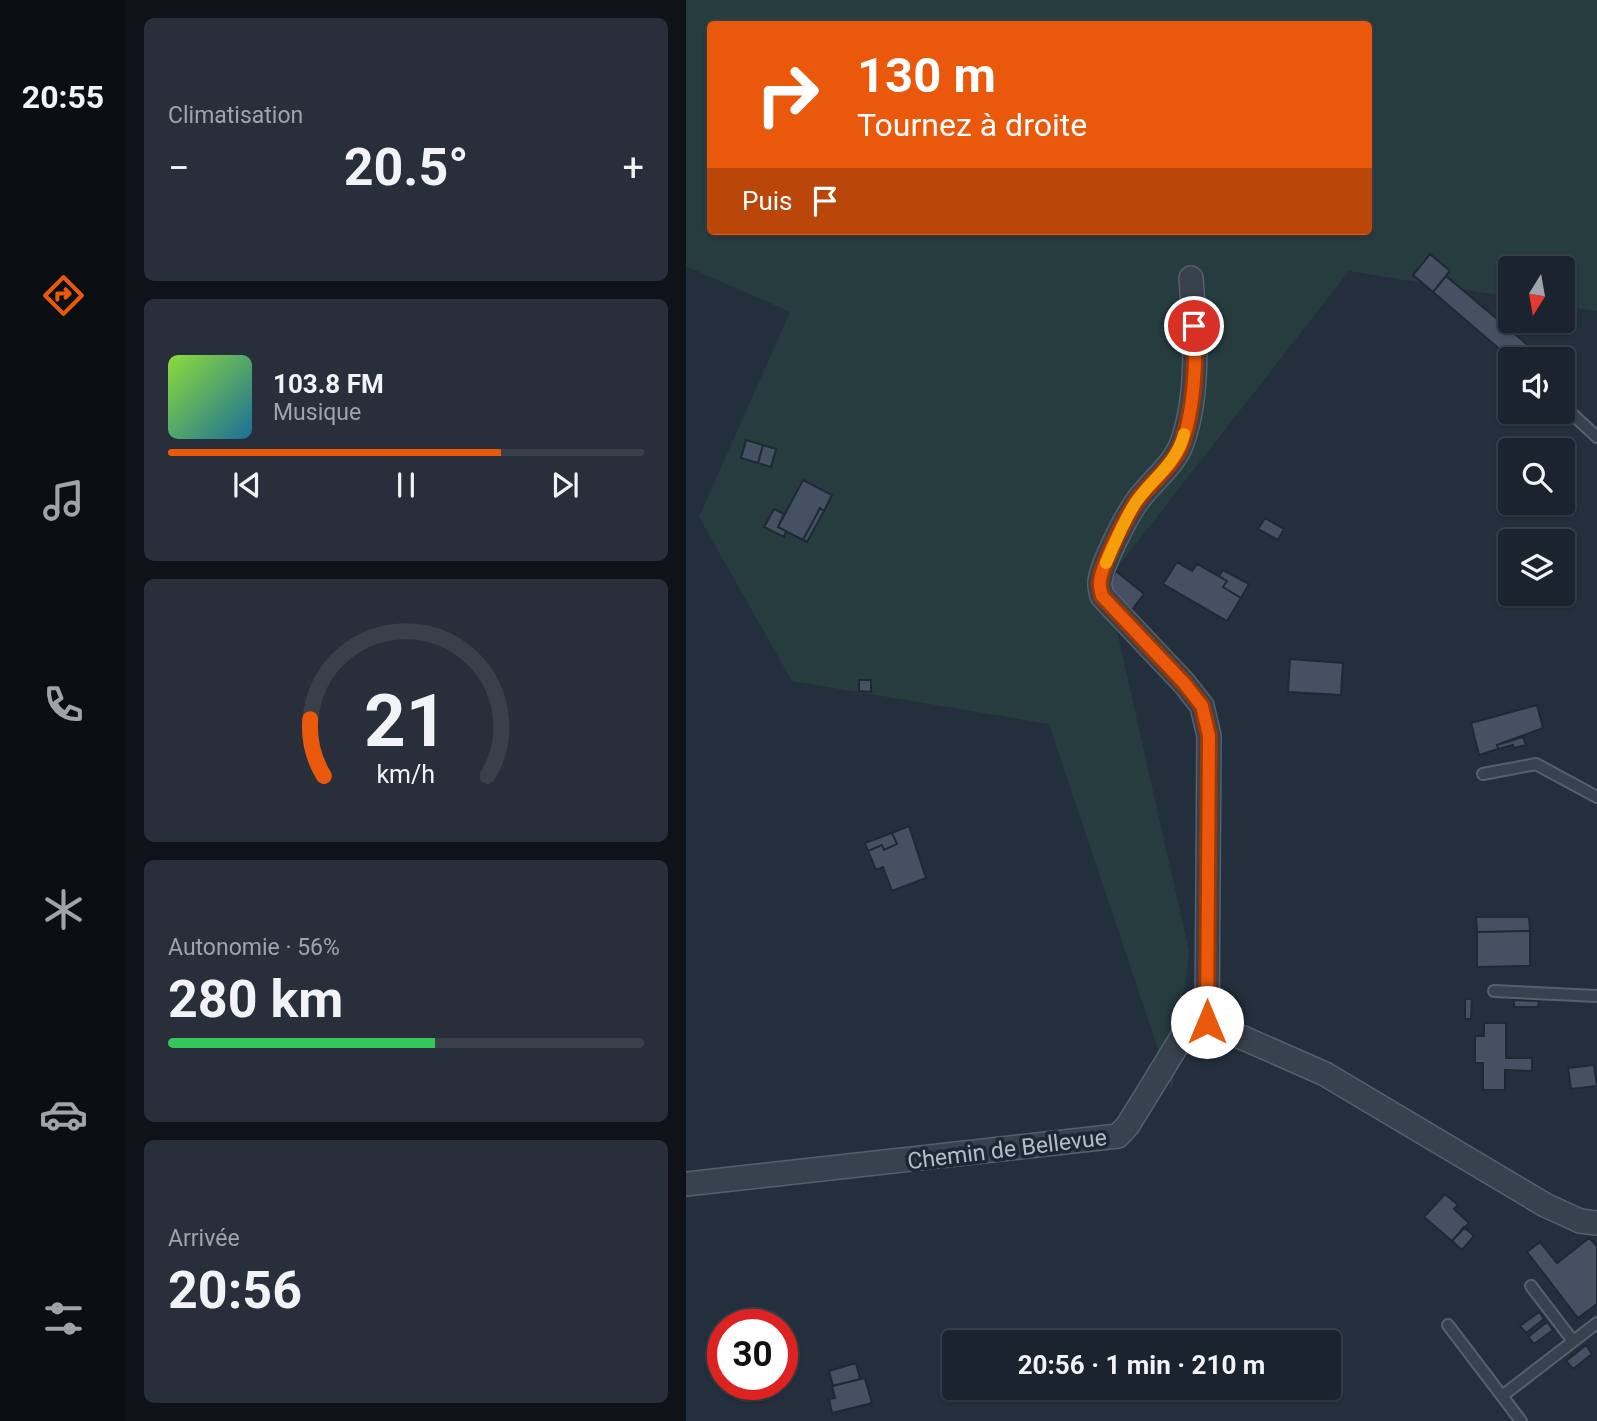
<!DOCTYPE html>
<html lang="fr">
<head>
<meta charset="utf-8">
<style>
	:root { --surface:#1b232e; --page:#282f3a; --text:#f1f3f6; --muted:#a0a4aa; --line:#39404a; --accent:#ea580c }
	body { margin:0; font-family:Roboto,sans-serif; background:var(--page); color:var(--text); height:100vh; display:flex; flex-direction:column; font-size:26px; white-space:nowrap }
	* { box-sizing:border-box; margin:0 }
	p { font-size:23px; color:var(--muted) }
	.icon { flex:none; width:38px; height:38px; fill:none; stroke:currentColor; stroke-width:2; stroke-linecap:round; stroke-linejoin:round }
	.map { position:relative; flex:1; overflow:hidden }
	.panel { display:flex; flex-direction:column; gap:18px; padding:18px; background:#0f1319; width:560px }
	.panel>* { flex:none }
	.banner { position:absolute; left:21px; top:21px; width:665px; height:214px; border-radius:7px; box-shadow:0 2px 5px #0004,0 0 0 2px var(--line); background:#ea580c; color:#fff; overflow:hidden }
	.needle { width:46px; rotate:191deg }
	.controls { position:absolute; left:812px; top:256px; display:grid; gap:14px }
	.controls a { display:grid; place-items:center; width:77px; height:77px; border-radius:7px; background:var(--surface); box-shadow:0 2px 5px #0004,0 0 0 2px var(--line); font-size:35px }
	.speed { position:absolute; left:21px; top:1309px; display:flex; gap:14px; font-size:35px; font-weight:700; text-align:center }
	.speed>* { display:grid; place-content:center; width:91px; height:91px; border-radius:50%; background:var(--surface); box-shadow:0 2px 5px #0004,0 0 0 2px var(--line); line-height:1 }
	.speed .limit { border:10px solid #d22; background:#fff; color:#111 }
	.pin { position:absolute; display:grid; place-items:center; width:60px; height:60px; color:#fff; margin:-30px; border:4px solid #fff; border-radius:50%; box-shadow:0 2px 7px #0007 }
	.me { position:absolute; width:77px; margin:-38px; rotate:0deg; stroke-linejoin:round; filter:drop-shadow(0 0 5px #0008) }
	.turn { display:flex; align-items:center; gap:24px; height:147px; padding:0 35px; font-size:32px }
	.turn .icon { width:91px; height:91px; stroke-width:2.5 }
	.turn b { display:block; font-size:49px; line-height:60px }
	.then { display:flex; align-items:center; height:66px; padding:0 35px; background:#0003; gap:14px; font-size:26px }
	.big { font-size:52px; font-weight:700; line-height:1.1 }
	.panel .tile { flex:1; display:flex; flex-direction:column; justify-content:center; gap:10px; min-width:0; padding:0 24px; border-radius:10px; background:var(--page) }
	.panel .dial { align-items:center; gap:0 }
	.dial svg { height:182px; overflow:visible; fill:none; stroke:var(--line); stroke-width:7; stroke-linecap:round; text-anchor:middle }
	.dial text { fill:var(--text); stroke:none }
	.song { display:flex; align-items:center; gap:21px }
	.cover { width:84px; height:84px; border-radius:10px; background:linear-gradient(135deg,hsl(90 70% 55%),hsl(200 70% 35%)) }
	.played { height:7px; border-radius:4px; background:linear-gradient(90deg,var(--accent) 70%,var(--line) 70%) }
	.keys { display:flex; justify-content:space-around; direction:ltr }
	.heat { display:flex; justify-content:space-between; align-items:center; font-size:38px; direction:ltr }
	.charge { height:10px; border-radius:5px; background:linear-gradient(90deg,#34c759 56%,var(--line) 0) }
	.trip { position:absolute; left:256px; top:1330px; width:399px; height:70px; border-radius:7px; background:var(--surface); box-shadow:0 2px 5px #0004,0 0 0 2px var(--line); font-weight:700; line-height:70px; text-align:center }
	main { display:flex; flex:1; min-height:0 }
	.tabs { display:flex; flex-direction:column; width:126px; justify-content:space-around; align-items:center; background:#0b0e12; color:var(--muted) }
	.tabs .icon { width:49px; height:49px }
	.tabs .current { color:var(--accent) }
	.tabs b { font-size:32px; color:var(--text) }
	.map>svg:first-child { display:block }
	.green { fill:#263c3f; fill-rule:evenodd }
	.building { fill:#455162; stroke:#1f2835; stroke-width:2 }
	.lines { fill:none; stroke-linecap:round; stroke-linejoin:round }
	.lane-casing { stroke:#565f6c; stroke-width:14 }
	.street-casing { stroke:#565f6c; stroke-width:26 }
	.lane { stroke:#38414e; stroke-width:10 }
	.street { stroke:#38414e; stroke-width:23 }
	.route-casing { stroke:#983908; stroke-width:18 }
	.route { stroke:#ea580c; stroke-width:12 }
	.slow { stroke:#f59e0b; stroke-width:12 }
	.labels { text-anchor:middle; stroke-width:7; stroke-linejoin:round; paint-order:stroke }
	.street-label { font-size:23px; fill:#b4bcc9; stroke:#1d2633 }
</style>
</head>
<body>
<main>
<nav class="tabs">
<b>20:55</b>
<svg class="icon current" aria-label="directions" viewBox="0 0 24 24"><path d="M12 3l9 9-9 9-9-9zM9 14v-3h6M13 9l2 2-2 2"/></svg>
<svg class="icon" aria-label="music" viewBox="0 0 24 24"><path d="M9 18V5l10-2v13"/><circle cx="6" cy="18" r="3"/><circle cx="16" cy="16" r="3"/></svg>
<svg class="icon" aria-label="phone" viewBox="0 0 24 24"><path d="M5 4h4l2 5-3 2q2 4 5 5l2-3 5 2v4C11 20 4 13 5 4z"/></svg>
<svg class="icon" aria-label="climate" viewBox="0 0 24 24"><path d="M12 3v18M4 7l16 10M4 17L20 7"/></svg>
<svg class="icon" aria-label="car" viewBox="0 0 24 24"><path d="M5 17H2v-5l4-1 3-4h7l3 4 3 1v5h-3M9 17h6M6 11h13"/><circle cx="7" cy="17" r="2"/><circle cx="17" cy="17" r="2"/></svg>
<svg class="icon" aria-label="filters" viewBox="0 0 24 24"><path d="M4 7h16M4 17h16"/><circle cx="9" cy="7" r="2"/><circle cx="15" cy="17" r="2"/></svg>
</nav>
<section class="panel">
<div class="tile"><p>Climatisation</p>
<div class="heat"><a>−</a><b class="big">20.5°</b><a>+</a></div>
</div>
<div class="tile">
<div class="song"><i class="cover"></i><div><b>103.8 FM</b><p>Musique</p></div></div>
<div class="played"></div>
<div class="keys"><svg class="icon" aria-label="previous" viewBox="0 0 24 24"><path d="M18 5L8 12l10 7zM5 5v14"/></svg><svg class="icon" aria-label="pause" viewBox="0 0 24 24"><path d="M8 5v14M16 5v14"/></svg><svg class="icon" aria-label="next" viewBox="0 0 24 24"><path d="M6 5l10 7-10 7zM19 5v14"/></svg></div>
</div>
<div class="tile dial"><svg viewBox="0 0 100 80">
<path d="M14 69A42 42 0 1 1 86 69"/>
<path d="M14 69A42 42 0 0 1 8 44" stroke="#ea580c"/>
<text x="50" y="56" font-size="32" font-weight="700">21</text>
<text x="50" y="72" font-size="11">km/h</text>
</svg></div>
<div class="tile"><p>Autonomie · 56%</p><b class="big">280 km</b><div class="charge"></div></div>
<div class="tile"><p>Arrivée</p><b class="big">20:56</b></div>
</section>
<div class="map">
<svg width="911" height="1421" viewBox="0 0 911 1421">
	<rect width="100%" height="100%" fill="#242f3e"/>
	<path class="green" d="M0 0H911V311L877 306V268H824V297L663 271 420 582 503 951 486 1091 363 724 106 681 13 517 104 312 0 266ZM24 24H682V231H24Z"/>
	<path class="building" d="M744 254 764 271 747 292 727 275Z
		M760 276 849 351 842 359H825L747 292Z
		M60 440 77 445 72 463 55 458Z
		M77 445 90 449 85 467 72 463Z
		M117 480 146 495 138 511 134 508 117 540 92 527Z
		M134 508 138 511 121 542 117 540Z
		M88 509 98 514 92 527 100 531 98 537 78 527Z
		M579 518 598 529 592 540 572 529Z
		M491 562 506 571 511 564 541 581 537 587 555 598 541 621 477 584Z
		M537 570 563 584 555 598 537 587 541 581 533 576Z
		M430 571 458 594 446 610 430 597 422 586Z
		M604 659 657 663 655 695 602 692Z
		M173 680H185V692L173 691Z
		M851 705 857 728 811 745 812 749 793 755 785 723Z
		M837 737 840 745 828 748 827 745 812 749 811 745Z
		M223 826 240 878 206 891 197 867 190 870 182 851 196 845 198 850 211 844 206 833Z
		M206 833 211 844 198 850 196 845 182 851 179 843Z
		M790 917H843L844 931 791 932Z
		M844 931V966L791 967V932Z
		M779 999H786L785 1019H779Z
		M828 1000 853 1001 852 1007H828Z
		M798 1023H820V1058H846V1071L819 1070V1090H797V1063H789V1036H798Z
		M908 1065 911 1086 885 1089 882 1068Z
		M759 1194 772 1205 768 1209 783 1223 766 1241 738 1217Z
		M778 1227 788 1236 776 1250 766 1241Z
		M903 1238 911 1246V1304L892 1318 841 1252 854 1242 871 1263Z
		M853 1312 858 1319 840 1333 834 1326Z
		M861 1322 867 1330 848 1344 842 1337Z
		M900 1345 906 1354 887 1369 880 1361Z
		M170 1363 174 1379 147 1386 143 1371Z
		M179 1378 186 1403 146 1413 143 1399 149 1398 146 1386Z"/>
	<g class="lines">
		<g class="lane-casing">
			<path id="lane" d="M885 413 911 437
				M797 774 850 764 911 797
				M808 991 911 996
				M845 1286 887 1341
				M762 1325 835 1421
				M816 1396 911 1323"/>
		</g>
		<g class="street-casing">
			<path id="street" d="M505 278C509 330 514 393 496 443 487 467 464 482 450 503 440 517 416 564 414 581 413 585 415 592 416 596L498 683 516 706 523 736 521 1022
				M0 1184 432 1136 442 1125 498 1034 507 1025 521 1022 639 1074 859 1205 894 1221 911 1223"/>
		</g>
		<use href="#lane" class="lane"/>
		<use href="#street" class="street"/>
	</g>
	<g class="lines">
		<g class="route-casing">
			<path id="route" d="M508 326C511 361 508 410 496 443 487 467 464 482 450 502 440 517 416 564 414 581 413 585 415 592 416 596L498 683 516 706 523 736 521 1022"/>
		</g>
		<use href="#route" class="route"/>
		<path class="slow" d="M420 563C429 543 438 520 450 502 466 479 491 463 498 434"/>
	</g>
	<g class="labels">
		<g class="street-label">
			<text transform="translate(321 1149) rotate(-7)" y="8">Chemin de Bellevue</text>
		</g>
	</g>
</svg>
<div class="controls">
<a><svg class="needle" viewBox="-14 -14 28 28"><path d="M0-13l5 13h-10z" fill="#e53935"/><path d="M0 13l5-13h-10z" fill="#a0a4aa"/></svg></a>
<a><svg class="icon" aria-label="sound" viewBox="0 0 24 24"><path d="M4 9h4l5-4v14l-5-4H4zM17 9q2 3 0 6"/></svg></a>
<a><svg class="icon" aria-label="search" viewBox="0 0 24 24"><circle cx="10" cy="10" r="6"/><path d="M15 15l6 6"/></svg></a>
<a><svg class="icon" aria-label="layers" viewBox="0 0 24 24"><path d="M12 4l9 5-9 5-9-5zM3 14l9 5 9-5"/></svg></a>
</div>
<div class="speed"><div class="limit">30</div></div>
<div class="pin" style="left:508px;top:326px;background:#d93025"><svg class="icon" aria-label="arrive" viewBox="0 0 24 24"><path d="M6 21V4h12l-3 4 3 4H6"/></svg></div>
<svg class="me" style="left:521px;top:1022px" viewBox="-20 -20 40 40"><circle r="19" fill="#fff"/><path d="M0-13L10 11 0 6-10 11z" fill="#ea580c"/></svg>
<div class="trip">20:56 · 1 min · 210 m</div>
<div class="banner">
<div class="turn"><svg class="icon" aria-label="right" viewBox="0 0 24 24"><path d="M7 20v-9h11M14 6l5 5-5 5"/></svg><div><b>130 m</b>Tournez à droite</div></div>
<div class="then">Puis<svg class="icon" aria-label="arrive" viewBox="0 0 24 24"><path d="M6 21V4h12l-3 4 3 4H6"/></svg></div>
</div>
</div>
</main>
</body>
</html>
